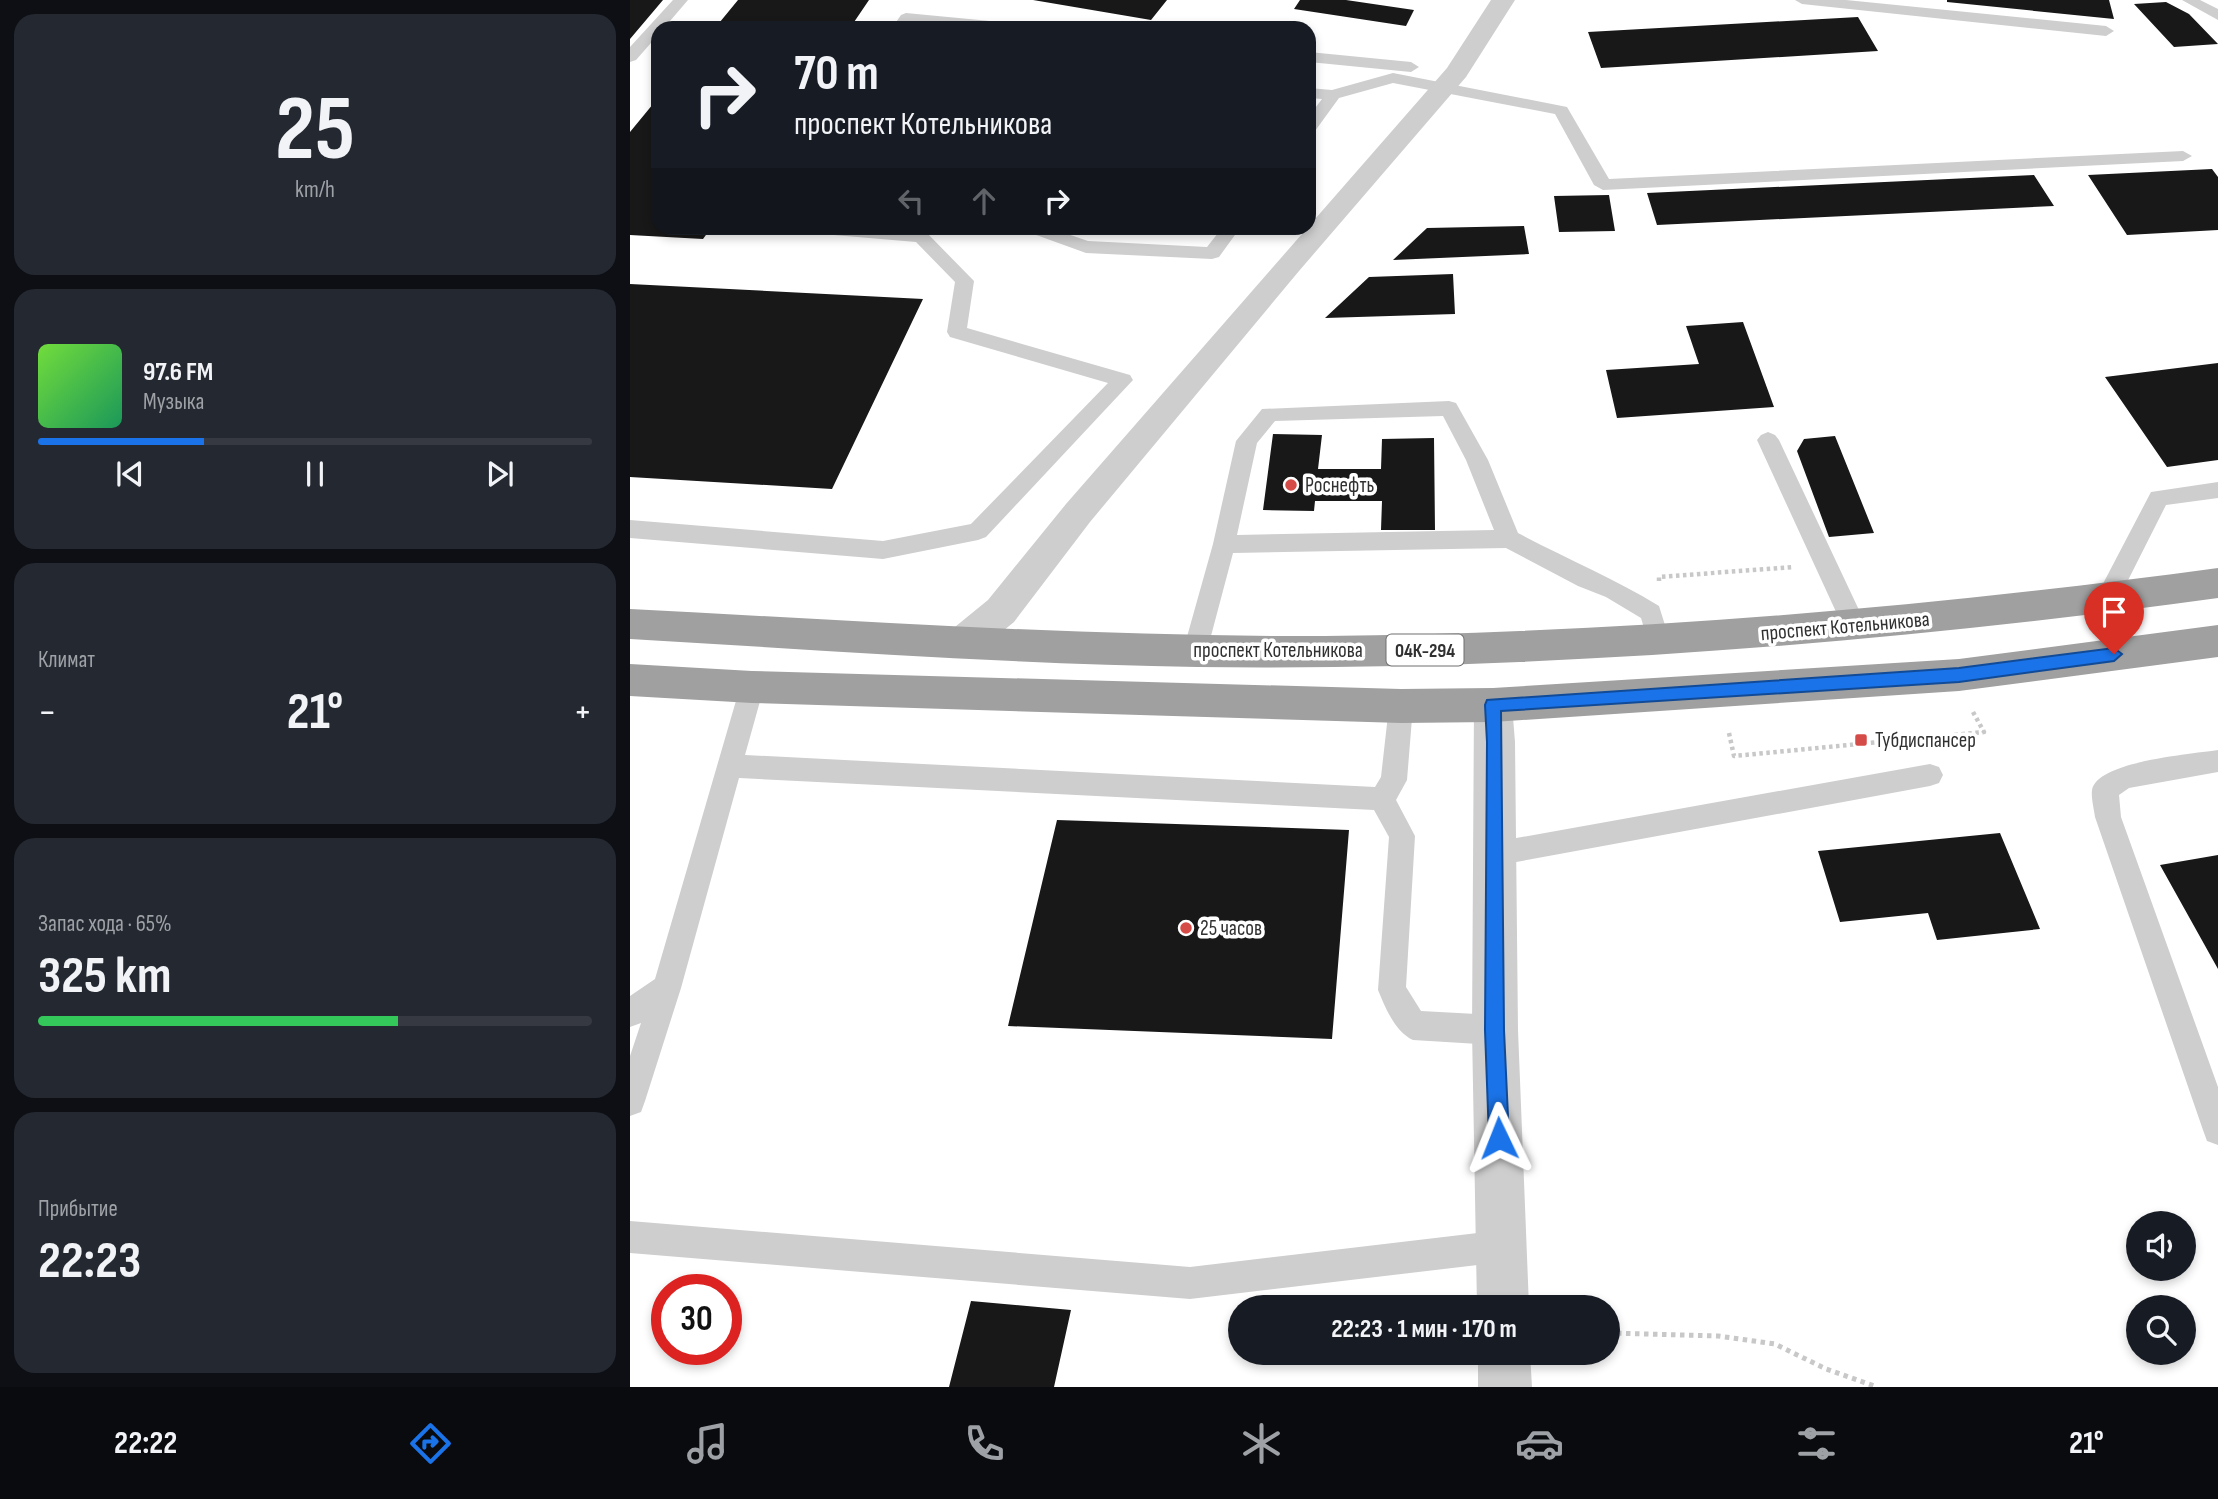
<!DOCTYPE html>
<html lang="ru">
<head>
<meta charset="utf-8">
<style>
	:root { --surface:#171b24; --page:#242831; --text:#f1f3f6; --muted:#9ea1a6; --line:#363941; --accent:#1a73e8 }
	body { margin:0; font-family:"Sofia Sans Condensed",sans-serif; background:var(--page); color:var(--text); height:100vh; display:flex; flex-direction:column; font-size:26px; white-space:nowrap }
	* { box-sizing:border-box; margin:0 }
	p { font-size:23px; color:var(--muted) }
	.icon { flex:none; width:38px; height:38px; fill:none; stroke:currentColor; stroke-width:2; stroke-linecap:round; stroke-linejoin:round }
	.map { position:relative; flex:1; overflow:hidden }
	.sheet { display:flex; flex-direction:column; gap:14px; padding:14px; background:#0d0f14; width:630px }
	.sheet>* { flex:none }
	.guide { position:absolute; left:21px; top:21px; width:665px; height:214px; border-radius:21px; box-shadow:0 4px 10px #0003; background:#171b24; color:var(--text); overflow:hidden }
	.controls { position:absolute; left:1496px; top:1211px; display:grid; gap:14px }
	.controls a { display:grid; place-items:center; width:70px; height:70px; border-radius:50%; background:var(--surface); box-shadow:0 4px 10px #0003; font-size:35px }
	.speed { position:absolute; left:21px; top:1274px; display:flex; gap:14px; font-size:35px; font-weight:700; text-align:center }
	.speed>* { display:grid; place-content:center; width:91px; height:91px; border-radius:50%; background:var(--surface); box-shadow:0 4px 10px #0003; line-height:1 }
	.speed .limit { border:10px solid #d22; background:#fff; color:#111 }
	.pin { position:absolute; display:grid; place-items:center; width:60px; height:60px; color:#fff; margin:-72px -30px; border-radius:50% 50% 50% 0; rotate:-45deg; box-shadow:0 0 7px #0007 }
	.pin .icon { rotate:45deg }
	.me { position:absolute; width:77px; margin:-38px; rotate:358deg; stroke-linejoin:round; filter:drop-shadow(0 0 5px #0008) }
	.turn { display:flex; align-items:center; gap:24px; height:147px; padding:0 28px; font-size:32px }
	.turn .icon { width:91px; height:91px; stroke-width:2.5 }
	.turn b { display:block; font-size:49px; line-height:60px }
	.lanes { display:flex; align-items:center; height:66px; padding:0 28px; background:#0003; justify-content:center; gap:35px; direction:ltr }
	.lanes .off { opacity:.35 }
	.big { font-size:52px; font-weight:700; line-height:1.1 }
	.sheet .tile { flex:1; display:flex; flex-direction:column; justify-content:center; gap:10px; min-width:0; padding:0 24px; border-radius:21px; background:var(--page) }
	.sheet .dial { align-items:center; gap:0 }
	.dial b { font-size:91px; line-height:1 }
	.song { display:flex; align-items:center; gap:21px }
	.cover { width:84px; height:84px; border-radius:10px; background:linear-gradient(135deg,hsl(100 70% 55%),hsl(150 70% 35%)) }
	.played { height:7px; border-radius:4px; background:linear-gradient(90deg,var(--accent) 30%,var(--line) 30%) }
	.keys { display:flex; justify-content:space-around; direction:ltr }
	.heat { display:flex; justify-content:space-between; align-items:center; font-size:38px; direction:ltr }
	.charge { height:10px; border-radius:5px; background:linear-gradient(90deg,#34c759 65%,var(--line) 0) }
	.trip { position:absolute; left:598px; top:1295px; width:392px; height:70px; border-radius:35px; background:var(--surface); box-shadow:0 4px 10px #0003; font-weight:700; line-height:70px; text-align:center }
	.tab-bar { display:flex; height:112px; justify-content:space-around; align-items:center; background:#090b0e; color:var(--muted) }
	.tab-bar .icon { width:49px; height:49px }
	.tab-bar .active { color:var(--accent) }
	.tab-bar b { font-size:32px; color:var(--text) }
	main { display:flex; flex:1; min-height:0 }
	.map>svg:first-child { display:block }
	.building { fill:#181818 }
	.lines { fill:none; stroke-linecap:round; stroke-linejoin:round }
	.path-far1 { stroke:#c8c8c8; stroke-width:4.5; stroke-dasharray:3.5 3.5; stroke-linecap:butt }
	.path { stroke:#c8c8c8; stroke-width:5; stroke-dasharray:4.5 4.5; stroke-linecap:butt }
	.service { fill:#cecece; fill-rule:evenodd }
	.minor { fill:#cecece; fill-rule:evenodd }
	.trunk { fill:#a0a0a0; fill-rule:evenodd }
	.route { fill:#1a73e8; stroke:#114b97; stroke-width:2 }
	.poi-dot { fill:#d44b47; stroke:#fff; stroke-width:2.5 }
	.labels { text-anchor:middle; stroke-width:7; stroke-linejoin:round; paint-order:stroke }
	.shield { fill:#fff; stroke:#6f6f6f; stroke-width:2 }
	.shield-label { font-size:19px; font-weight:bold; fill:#313131 }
	.poi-label { font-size:21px; fill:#313131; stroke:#fff; text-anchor:start }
	.street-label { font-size:21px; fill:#313131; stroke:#fff }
</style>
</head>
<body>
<main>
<section class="sheet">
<div class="tile dial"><b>25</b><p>km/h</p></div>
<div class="tile">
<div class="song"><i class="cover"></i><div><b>97.6 FM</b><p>Музыка</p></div></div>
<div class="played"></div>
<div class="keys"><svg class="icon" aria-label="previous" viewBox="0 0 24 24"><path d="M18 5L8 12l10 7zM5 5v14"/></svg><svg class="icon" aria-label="pause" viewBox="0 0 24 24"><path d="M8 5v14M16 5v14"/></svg><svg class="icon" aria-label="next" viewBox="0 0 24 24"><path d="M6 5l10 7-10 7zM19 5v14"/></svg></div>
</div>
<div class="tile"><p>Климат</p>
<div class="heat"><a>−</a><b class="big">21°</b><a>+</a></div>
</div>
<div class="tile"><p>Запас хода · 65%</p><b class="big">325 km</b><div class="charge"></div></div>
<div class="tile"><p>Прибытие</p><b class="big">22:23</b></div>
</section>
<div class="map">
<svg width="1588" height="1387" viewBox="0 0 1588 1387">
	<rect width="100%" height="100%" fill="#fff"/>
	<path class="building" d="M0 0H33L0 39Z
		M108 0H239L220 28H85Z
		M403 0H537L521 20Z
		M670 0H716L784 10 776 26 664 9Z
		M1317 0H1479L1484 19 1317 2Z
		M1536 2 1559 14 1588 44 1544 47 1504 4Z
		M1228 17 1248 51 971 68 958 32Z
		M28 98V228H81L73 239 0 235V132Z
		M1582 169 1588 177V230L1497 235 1458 175Z
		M1404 175 1424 206 1027 225 1017 193Z
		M979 195 985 231 929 232 924 196Z
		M894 226 899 254 763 260 797 228Z
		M823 274 825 314 695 318 739 277Z
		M0 284 293 299 202 489 0 477Z
		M1113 322 1144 407 987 418 976 370 1069 364 1056 326Z
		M1588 363V460L1537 467 1475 377Z
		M643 434 692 435 688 469H751L752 439 804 438 805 530H751L752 501H685L684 511 633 510Z
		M1205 436 1244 533 1199 537 1167 451 1174 439Z
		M427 820 719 830 702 1039 378 1026Z
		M1370 833 1410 929 1307 940 1298 913 1210 922 1188 851Z
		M1588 855V969L1530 865Z
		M341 1301 441 1310 424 1387H319Z"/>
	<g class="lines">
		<path class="path-far1" d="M1029 581V577L1163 567
			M1099 733 1104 756 1354 732 1343 712"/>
		<path class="path" d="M978 1333 1088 1336 1145 1344 1196 1369 1247 1387"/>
		<path class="service" d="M43 0H58L34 28H28V35L6 60 0 62V47Z
			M1165 0H1216L1476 26 1484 31 1476 36 1172 4Z
			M1552 0H1570L1588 9V20Z
			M276 13 381 23 389 28H333L281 23 278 28H262L271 15Z
			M679 52 781 62 789 67 781 72 679 62Z
			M763 73 937 107 979 179 1553 151 1562 156 1553 161 973 190 964 185 925 114 763 83 709 98 685 131 679 132V116L692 99 679 98V88L702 90Z
			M183 228H250L297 233 344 281 337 328 500 375 503 380 356 537 348 540 253 559 0 538V520L253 541 341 524 478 383 320 337 317 332 325 282 286 242 192 234Z
			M395 228H420L458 241 577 247 592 228H610L589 257 582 259 456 253 398 232Z
			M819 401 826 403 858 460 888 533C935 558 984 578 1029 606L1040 641 1036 648 1028 651 1020 648 1011 618 976 597 948 586 876 548 603 553 577 651 573 658 565 661 557 658 553 651 583 544 606 441 632 409ZM813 416 836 460 864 530 607 535 627 443 645 421Z
			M1138 432 1145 435 1149 440 1237 627 1233 634 1225 637 1217 634 1213 627 1127 440 1131 435Z
			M1588 482V498L1536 505 1485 606 1477 608 1469 606 1465 599 1521 492Z
			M122 677 131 680 134 687 115 755 745 787 751 777 759 706 762 698 771 695 780 698 783 706 777 780 766 800 785 836 776 987 791 1011 865 1015 875 1020 880 1030 875 1040 865 1045 783 1040C765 1032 755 1007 748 990L759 837 744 810 109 778 51 988 15 1101 11 1112 0 1116V1056L11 1023 0 1027V996L25 979 110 687 113 680Z
			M1588 750V772L1499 788 1489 795 1491 817 1588 1087V1145L1577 1141 1573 1130 1465 817C1464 809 1461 798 1462 790 1467 761 1563 754 1588 750Z
			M1300 764 1309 767 1313 775 1309 783 1300 786 864 866 855 863 851 854 855 845 864 842Z
			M0 1221 560 1267 873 1230 884 1235 889 1246 884 1257 873 1262 560 1299 0 1253Z"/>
		<path class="minor" d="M861 0H885L836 77 669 271 460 522 384 622 346 653 333 658 320 653 314 642 320 631 358 600 436 504 817 68Z
			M863 688 877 693 882 705 885 742 888 1030 899 1307H847L842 1030 844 705 849 693Z
			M848 1353H900L902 1387H848Z"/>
		<path class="trunk" d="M1588 568V598C1249 644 909 671 567 667 378 664 189 650 0 639V609C232 621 463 637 695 636 994 633 1292 608 1588 568Z
			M1588 625V657L1329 691 863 722 771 723 122 703 0 696V664L122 671 771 689 863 688 1329 659Z"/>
	</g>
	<path class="route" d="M1484 648 1492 654 1484 661 1329 682 871 711 874 1030 879 1138 876 1145 869 1148 862 1145 859 1138 855 1030 857 742 855 705 857 700 1329 668Z"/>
	<g class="poi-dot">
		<circle cx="661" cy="485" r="7"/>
		<rect x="1224" y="733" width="14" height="14" rx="3.5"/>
		<circle cx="556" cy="928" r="7"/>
	</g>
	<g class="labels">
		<rect class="shield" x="756.5" y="634.5" width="77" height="31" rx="5"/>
		<g class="shield-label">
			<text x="795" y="657">04К-294</text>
		</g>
		<g class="poi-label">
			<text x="675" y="492">Роснефть</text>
			<text x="1245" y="747">Тубдиспансер</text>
			<text x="570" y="935">25 часов</text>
		</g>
		<g class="street-label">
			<text transform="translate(1215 626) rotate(-5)" y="7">проспект Котельникова</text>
			<text x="648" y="657">проспект Котельникова</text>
		</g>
	</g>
</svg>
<div class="controls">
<a><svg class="icon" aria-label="sound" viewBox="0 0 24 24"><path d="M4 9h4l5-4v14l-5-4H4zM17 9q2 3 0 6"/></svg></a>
<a><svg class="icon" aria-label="search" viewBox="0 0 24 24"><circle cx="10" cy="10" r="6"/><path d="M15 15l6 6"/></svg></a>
</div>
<div class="speed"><div class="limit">30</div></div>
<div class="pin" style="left:1484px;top:654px;background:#d93025"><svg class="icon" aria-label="arrive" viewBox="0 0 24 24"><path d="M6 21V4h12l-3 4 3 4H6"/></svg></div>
<svg class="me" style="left:869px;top:1138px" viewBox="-20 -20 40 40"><path d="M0-17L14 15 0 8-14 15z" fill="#1a73e8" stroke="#fff" stroke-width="4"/></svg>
<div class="trip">22:23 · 1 мин · 170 m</div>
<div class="guide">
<div class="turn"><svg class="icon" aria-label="right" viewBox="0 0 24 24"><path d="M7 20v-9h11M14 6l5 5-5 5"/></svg><div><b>70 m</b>проспект Котельникова</div></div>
<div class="lanes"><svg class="icon off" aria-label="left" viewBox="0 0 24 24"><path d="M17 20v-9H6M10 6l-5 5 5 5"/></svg><svg class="icon off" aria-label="ahead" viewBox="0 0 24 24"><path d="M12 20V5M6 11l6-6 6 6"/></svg><svg class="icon" aria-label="right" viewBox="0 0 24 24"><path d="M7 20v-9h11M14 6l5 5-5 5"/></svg></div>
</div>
</div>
</main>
<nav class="tab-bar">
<b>22:22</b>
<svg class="icon active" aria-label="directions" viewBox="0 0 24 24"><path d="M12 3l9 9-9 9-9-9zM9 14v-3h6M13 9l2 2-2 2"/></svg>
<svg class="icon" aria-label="music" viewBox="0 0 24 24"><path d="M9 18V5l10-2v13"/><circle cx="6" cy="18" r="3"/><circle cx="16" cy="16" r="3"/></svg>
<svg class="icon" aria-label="phone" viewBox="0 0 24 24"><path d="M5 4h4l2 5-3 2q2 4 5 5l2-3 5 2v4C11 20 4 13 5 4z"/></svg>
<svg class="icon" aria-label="climate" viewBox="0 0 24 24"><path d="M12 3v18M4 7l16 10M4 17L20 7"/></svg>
<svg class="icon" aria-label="car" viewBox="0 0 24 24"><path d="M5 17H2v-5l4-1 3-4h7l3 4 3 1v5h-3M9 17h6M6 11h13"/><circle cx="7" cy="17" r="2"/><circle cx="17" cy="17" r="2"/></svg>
<svg class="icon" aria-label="filters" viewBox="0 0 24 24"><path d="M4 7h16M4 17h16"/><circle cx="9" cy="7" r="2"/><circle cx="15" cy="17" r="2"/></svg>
<b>21°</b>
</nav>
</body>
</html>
